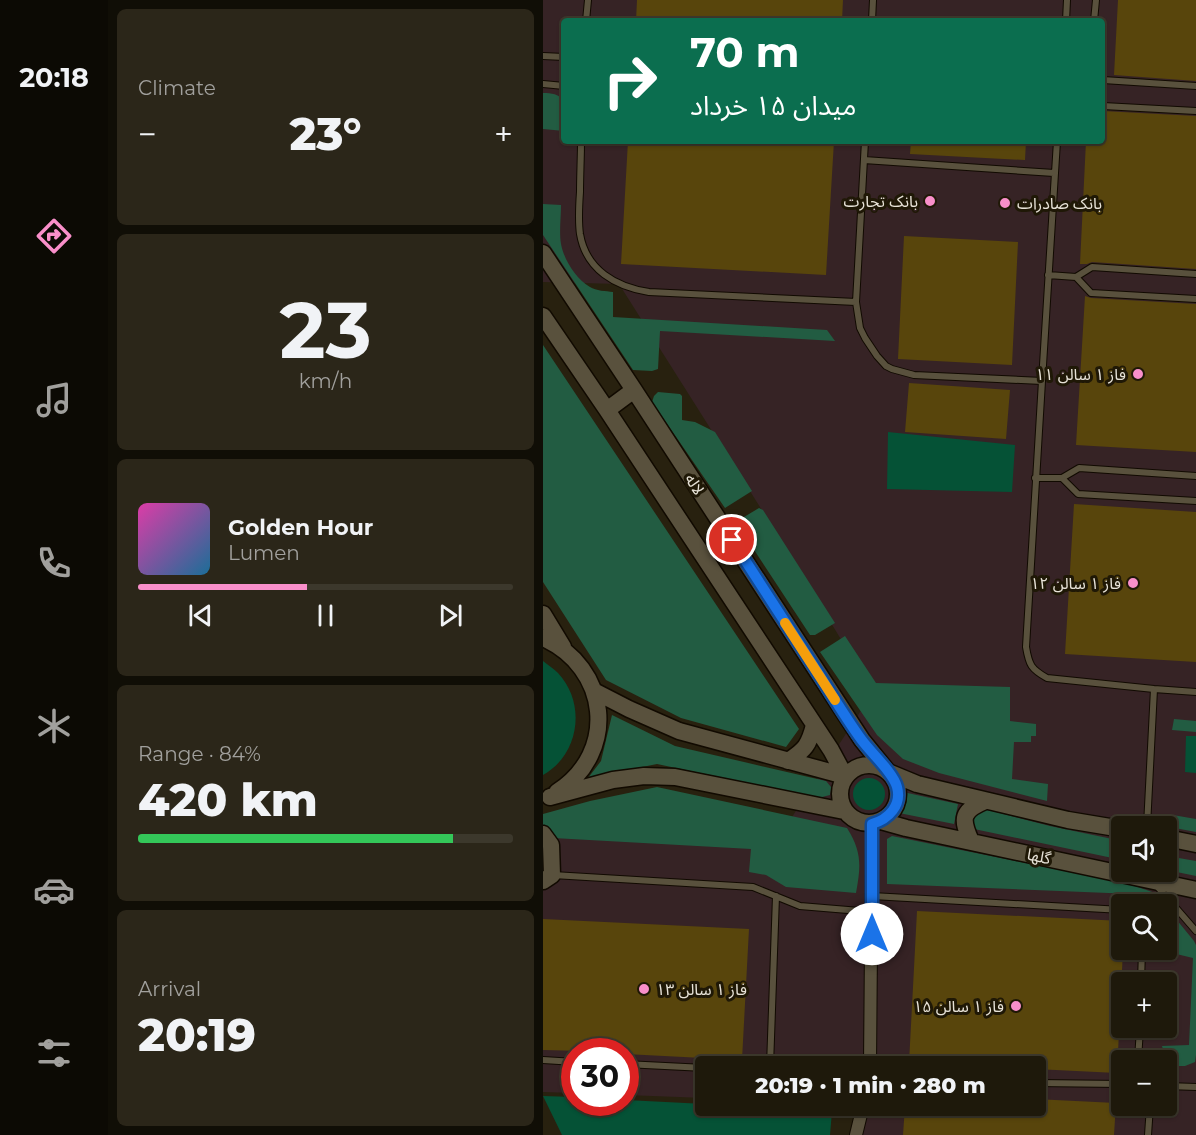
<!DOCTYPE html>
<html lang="en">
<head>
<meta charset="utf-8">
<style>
	:root { --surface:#1e190b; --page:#2b2619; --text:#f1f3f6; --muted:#a1a09d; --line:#3c382c; --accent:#f98fca }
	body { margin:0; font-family:Montserrat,"Noto Sans Arabic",sans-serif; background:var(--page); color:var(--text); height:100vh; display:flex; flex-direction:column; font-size:22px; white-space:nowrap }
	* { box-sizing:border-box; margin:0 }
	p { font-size:20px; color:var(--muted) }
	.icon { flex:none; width:33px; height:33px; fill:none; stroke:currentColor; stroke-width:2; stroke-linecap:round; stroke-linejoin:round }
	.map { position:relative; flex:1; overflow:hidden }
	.side { display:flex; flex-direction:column; gap:9px; padding:9px; background:#100e06; width:435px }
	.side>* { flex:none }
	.banner { position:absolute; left:18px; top:18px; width:544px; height:126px; border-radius:6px; box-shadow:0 2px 4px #0004,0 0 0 2px var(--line); background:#0b6e4f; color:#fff; overflow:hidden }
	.controls { position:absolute; left:568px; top:816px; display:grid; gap:12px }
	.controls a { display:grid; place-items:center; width:66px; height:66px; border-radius:6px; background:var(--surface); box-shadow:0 2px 4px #0004,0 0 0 2px var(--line); font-size:30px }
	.speed { position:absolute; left:18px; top:1038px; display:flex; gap:12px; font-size:30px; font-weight:700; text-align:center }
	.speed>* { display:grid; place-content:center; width:78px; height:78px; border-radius:50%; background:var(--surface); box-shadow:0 2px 4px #0004,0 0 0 2px var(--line); line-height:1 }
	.speed .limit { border:9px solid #d22; background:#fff; color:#111 }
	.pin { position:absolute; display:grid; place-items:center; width:51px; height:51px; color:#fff; margin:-26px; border:3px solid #fff; border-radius:50%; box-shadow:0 2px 6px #0007 }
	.me { position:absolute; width:66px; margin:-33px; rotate:0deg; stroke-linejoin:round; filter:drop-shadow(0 0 4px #0008) }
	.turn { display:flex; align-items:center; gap:21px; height:126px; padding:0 30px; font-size:27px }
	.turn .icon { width:78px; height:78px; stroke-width:2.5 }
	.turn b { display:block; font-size:42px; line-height:51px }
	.big { font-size:45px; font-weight:800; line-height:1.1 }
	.side .tile { flex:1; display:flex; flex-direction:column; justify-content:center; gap:9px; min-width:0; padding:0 21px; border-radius:9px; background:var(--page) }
	.side .dial { align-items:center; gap:0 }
	.dial b { font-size:78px; line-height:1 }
	.song { display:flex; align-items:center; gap:18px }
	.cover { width:72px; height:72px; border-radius:9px; background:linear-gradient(135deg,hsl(320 70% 55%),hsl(200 70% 35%)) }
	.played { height:6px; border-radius:3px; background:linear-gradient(90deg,var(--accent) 45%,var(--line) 45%) }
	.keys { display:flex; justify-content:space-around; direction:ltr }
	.heat { display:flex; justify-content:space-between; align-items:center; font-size:33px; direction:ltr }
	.charge { height:9px; border-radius:4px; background:linear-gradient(90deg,#34c759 84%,var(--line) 0) }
	.trip { position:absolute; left:152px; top:1056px; width:351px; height:60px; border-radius:6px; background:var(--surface); box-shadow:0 2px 4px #0004,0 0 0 2px var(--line); font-weight:800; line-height:60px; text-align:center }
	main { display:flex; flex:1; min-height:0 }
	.dock { display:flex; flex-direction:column; width:108px; justify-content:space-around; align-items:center; background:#0c0a04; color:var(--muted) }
	.dock .icon { width:42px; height:42px }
	.dock .current { color:var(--accent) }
	.dock b { font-size:27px; color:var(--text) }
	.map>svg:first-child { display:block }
	.commercial { fill:#362325; fill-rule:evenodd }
	.green { fill:#055236 }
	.forest { fill:#225c42 }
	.building { fill:#58450c }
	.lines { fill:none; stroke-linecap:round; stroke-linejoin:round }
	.service-casing { stroke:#110a00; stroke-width:8 }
	.minor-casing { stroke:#110a00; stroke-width:14 }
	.tertiary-casing { stroke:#110a00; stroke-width:19 }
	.service { stroke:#59513d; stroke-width:6 }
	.minor { stroke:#59513d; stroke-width:12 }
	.tertiary { stroke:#59513d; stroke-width:16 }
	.route-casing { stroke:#114b97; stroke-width:15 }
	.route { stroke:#1a73e8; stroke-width:10 }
	.slow { stroke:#f59e0b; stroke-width:10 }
	.poi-dot { fill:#f98fca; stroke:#1f1806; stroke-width:2 }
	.labels { text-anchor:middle; stroke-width:6; stroke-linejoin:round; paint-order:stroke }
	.poi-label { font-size:16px; fill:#e7e2d7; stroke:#1f1806; text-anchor:end }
	.street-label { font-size:16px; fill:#e7e2d7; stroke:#1f1806 }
</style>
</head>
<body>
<main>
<nav class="dock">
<b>20:18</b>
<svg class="icon current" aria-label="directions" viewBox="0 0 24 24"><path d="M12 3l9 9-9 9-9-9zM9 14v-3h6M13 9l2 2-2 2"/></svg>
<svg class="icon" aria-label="music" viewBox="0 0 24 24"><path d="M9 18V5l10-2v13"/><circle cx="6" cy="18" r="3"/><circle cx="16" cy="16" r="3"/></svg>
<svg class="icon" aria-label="phone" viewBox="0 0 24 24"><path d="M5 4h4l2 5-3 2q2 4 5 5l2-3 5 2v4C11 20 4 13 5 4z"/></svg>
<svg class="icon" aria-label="climate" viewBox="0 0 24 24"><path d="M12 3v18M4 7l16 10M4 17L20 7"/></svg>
<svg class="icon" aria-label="car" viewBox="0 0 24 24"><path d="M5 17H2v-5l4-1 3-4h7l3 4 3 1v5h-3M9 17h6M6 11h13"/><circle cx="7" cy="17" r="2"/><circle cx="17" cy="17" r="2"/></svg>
<svg class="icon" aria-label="filters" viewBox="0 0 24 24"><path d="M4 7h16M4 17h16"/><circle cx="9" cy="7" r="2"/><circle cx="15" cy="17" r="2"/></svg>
</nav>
<section class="side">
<div class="tile"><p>Climate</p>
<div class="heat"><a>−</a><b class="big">23°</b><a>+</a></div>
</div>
<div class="tile dial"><b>23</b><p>km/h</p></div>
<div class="tile">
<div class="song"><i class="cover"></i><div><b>Golden Hour</b><p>Lumen</p></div></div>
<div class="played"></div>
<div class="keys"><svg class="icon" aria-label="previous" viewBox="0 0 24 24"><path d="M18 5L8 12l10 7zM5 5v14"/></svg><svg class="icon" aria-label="pause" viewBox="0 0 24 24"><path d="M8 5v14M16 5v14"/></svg><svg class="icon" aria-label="next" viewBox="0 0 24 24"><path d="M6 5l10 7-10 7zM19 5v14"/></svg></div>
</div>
<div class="tile"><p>Range · 84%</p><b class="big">420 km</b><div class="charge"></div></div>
<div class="tile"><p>Arrival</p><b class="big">20:19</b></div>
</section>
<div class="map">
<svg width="653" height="1135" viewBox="0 0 653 1135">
	<rect width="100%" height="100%" fill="#28210f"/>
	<path class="commercial" d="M0 0H653V1135H315L317 1106H492V1066H162V1098L83 1095 82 1052H32L31 1093 0 1092V821L249 817 330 692 229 526 76 284 0 282ZM21 21H560V141H21ZM579 826H624V872H579ZM579 904H624V950H579ZM579 982H624V1028H579ZM579 1060H624V1106H579Z"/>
	<path class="green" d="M345 432 472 445 469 492 344 489Z
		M0 661C5 665 11 669 15 673 44 704 36 755 0 775Z
		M643 736H653V773L642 772Z
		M310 794a16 16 0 1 1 32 0a16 16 0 1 1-32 0Z
		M0 1096 31 1097 32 1102H82L83 1100 162 1104V1106L289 1111 287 1135H19Z"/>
	<path class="forest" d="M0 93C9 93 15 94 21 100V131L0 129Z
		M0 204 18 205C18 217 16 232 18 244 21 260 33 279 47 287 53 291 63 291 70 292V317L284 330 292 341 117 331 115 369 109 371 90 370 0 235Z
		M0 345 256 729 243 747 138 718 63 680 0 582Z
		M115 392 137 394 139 396V420L152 422 172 432 209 491 182 508 109 402 111 396Z
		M216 508 220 510 292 623 272 635H267L196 527V520Z
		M302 636 333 683 467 687V721L493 724V736H488V742H471L469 779 505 784 504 801 396 773 360 759 334 735 277 652Z
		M69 715 132 746 283 781 288 787 287 795 275 798 114 764 45 778 58 761Z
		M631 719 653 721V732L629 730Z
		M114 787 304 828C319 852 318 866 313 893L243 887 223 875 206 872 208 849 10 838 0 826V814L47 801Z
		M360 792 415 804 411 824 356 813Z
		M437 809 449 811 507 826 579 841V860L431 829 427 821Z
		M624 814 653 819V832L621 826Z
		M349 836 586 884 615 894 622 904H610L590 894 344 884V839Z
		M624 856 653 861V876L624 870Z
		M624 908 651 941 653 945V1055L652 1062 642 1066H629L623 1060 619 1046 646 1045 650 958 625 952 626 923 624 920Z"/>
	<path class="building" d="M94 0H300L299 21H93Z
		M575 0H653V81L571 75Z
		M560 111 653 116V269L549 262 544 264H537L543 141H560Z
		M85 141H291L283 275 78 264Z
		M368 141H483L482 160 367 154Z
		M361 236 475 242 469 365 355 359Z
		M542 296 548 298 653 304V452L533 445Z
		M366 383 467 390 463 439 362 432Z
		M531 504 653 512V662L522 654Z
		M374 911 579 921 580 950 574 1073 492 1069V1066H441L366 1063Z
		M0 919 206 929 199 1060 82 1054V1052L0 1050Z
		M492 1099 573 1103 571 1135H360L362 1106H492Z"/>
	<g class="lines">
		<g class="service-casing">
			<path id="service" d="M43 21 45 0
				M329 21 330 0
				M523 21 524 0
				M551 21 553 0
				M0 56 21 57
				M560 80 653 86
				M0 84 21 86
				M560 106 653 111
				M38 141C38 158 37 175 37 192 36 206 35 220 37 234 43 270 73 287 106 292L313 302
				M322 141 313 302 317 328 322 338 334 356 343 366 349 369 371 375 499 381 483 647C486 665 488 669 504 678L611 689 653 692
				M321 160 511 173
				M505 275 533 277 549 267 653 274
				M533 277 548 293 653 299
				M499 381 514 141
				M492 478H519L536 468 653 476
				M519 478 535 494 653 501
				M604 826 611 689
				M10 875 210 887 257 906 329 912
				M613 885 653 931
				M329 896 579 910
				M598 982 599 950
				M0 1060 32 1062
				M595 1060 597 1028
				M82 1064 162 1068
				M227 1066 233 896
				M492 1083 579 1084
				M624 1086 653 1087
				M605 1135 607 1106"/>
		</g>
		<g class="minor-casing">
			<path id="minor" d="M327 1066 329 823
				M313 1135 320 1106"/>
		</g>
		<g class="tertiary-casing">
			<path id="tertiary" d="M0 253 91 390 319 740 345 772 374 784 525 820 579 829
				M0 316 64 410 288 750 302 776
				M64 410 91 390
				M0 614 20 647
				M0 638C66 667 76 752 14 792
				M51 691 86 709 136 731 302 776
				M245 761C262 750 266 745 271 725
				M297 794a29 29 0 1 1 58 0a29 29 0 1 1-58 0Z
				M7 797 70 780 101 776 132 777 301 811
				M338 821 363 828 653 890
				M0 834 8 845 9 875 0 881
				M624 838 653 844
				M428 841C418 819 418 811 442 801"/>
		</g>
		<use href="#service" class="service"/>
		<use href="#minor" class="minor"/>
		<use href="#tertiary" class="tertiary"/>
	</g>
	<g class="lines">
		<g class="route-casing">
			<path id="route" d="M189 540C217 583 245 627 273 670 288 693 302 717 318 739 328 753 350 772 354 787 359 805 346 819 329 824V934"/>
		</g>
		<use href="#route" class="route"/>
		<path class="slow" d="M242 623 292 700"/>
	</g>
	<g class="poi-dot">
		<circle cx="387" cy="201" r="6"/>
		<circle cx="462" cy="203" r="6"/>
		<circle cx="595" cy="374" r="6"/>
		<circle cx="590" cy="583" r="6"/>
		<circle cx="101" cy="989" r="6"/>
		<circle cx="473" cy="1006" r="6"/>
	</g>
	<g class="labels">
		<g class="poi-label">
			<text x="375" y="207">بانک تجارت</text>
			<text x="474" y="209" text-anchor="start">بانک صادرات</text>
			<text x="583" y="380">فاز ۱ سالن ۱۱</text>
			<text x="578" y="589">فاز ۱ سالن ۱۲</text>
			<text x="113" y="995" text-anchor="start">فاز ۱ سالن ۱۳</text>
			<text x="461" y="1012">فاز ۱ سالن ۱۵</text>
		</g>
		<g class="street-label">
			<text transform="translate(152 484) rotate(57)" y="6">لاله</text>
			<text transform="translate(496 856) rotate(12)" y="6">گلها</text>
		</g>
	</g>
</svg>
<div class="controls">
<a><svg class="icon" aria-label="sound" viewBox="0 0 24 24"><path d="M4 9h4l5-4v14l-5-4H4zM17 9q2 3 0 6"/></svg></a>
<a><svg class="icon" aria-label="search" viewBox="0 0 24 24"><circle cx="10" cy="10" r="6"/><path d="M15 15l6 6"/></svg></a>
<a>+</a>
<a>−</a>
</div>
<div class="speed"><div class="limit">30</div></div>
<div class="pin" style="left:189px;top:540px;background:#d93025"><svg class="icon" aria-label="arrive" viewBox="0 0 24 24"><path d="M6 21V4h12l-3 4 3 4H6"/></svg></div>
<svg class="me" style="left:329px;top:934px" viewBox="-20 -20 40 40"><circle r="19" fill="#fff"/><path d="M0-13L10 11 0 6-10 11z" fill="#1a73e8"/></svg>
<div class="trip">20:19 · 1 min · 280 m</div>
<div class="banner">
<div class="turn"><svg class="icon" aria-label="right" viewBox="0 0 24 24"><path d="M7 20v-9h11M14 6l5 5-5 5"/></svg><div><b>70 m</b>میدان ۱۵ خرداد</div></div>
</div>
</div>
</main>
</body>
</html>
